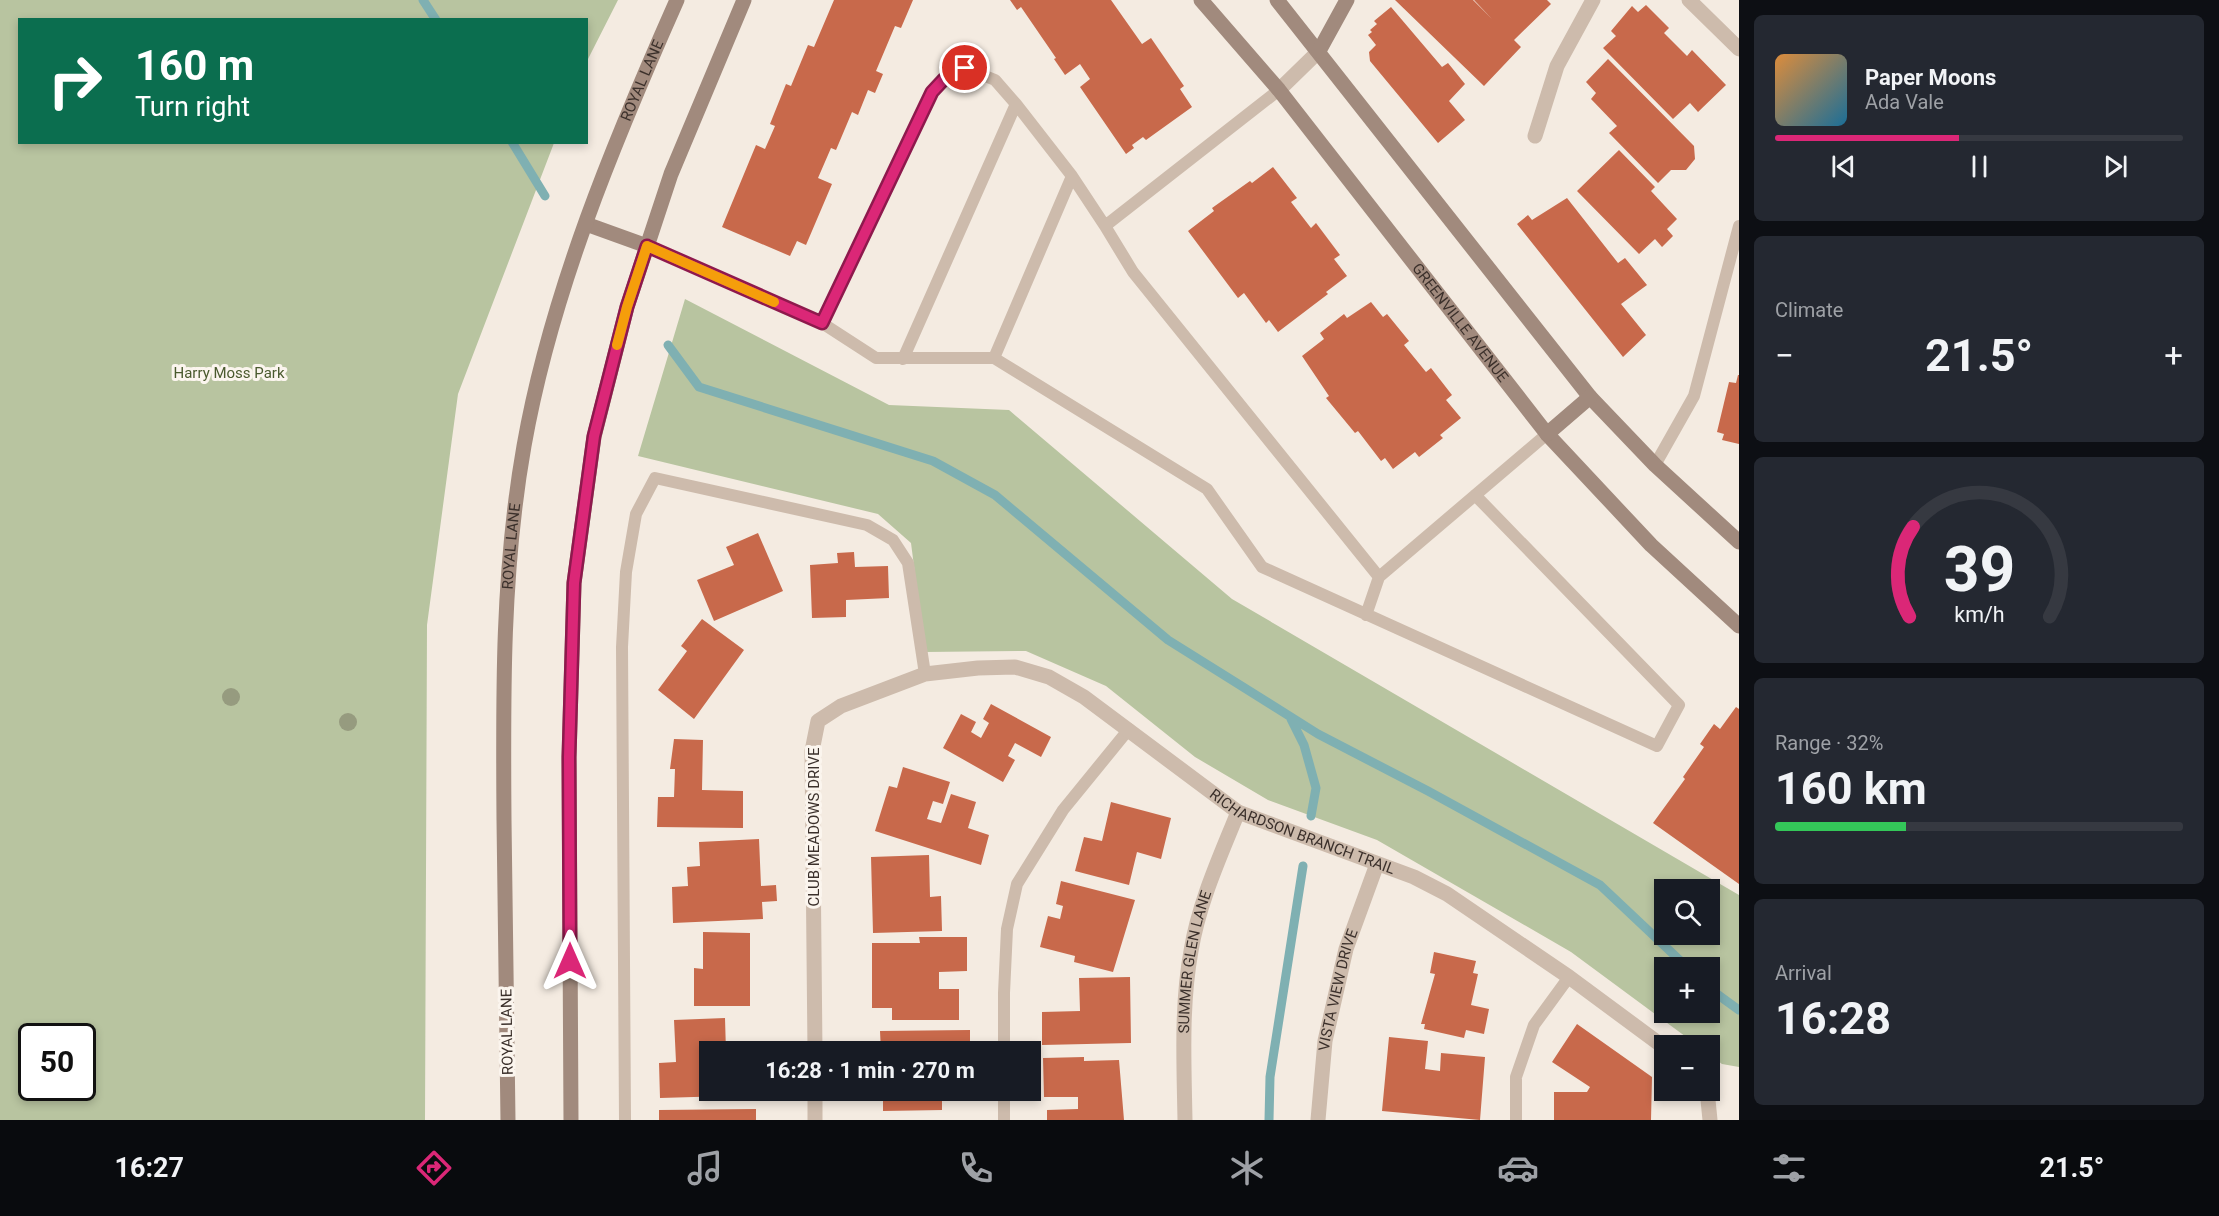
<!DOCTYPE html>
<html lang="en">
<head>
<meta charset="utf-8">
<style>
	:root { --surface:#171b24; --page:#242831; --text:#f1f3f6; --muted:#9ea1a6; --line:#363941; --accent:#db2777 }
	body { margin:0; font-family:Roboto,sans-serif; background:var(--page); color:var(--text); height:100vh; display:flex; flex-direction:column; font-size:22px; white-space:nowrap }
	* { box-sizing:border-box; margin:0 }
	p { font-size:20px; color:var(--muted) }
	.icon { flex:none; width:33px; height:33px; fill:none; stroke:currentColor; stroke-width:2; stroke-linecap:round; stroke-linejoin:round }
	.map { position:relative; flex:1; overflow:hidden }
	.sheet { display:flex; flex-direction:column; gap:15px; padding:15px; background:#0d0f14; width:480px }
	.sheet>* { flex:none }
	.hud { position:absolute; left:18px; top:18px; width:570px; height:126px; border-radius:0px; box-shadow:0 3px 9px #0003; background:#0b6e4f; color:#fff; overflow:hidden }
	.fabs { position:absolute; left:1654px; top:879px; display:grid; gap:12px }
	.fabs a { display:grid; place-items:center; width:66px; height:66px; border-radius:0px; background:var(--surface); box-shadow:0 3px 9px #0003; font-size:30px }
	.speed { position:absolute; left:18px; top:1023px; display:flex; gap:12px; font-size:30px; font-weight:700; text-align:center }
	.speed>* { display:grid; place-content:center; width:78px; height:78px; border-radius:50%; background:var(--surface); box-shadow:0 3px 9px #0003; line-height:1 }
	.speed .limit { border:3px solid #111; border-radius:9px; background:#fff; color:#111 }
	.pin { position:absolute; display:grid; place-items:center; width:51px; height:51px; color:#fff; margin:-26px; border:3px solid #fff; border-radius:50%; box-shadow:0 2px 6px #0007 }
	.me { position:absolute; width:66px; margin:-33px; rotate:0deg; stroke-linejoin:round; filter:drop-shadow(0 0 4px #0008) }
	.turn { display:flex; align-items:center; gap:21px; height:126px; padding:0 18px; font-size:27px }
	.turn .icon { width:78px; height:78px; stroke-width:2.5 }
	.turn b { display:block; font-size:42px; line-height:51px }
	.big { font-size:45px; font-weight:700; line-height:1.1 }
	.sheet .card { flex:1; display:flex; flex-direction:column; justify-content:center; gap:9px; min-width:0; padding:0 21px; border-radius:9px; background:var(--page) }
	.sheet .dial { align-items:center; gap:0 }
	.dial svg { height:156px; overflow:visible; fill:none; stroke:var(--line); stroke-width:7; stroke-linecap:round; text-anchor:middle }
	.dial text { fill:var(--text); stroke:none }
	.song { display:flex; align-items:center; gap:18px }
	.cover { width:72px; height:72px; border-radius:9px; background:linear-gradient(135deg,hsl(30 70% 55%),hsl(200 70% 35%)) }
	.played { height:6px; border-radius:3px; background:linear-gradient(90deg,var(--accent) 45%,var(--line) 45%) }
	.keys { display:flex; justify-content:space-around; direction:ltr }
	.heat { display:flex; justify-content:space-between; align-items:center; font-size:33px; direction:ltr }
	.charge { height:9px; border-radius:4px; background:linear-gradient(90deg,#34c759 32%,var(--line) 0) }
	.trip { position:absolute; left:699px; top:1041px; width:342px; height:60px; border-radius:0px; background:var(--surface); box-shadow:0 3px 9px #0003; font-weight:700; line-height:60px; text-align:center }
	.tabs { display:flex; height:96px; justify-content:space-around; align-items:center; background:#090b0e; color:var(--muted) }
	.tabs .icon { width:42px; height:42px }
	.tabs .active { color:var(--accent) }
	.tabs b { font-size:27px; color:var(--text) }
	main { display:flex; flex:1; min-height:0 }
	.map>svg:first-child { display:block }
	.green { fill:#b8c4a0; fill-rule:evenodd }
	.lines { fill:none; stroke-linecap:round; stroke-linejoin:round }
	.stream { stroke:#7fb0b2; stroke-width:9 }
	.building { fill:#c8694b }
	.lane { stroke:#cdbbac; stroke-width:12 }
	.street { stroke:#cdbbac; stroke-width:15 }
	.secondary { stroke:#a18a7d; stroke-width:15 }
	.tree { fill:#969b7f }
	.route-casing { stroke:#8e194d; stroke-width:15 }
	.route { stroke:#db2777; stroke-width:10 }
	.slow { stroke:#f59e0b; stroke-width:10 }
	.labels { text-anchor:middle; stroke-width:6; stroke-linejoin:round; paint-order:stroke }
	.street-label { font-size:15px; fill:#3b302b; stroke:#fbf5ee }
	.park-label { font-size:15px; fill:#4a5a2e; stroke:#fbf5ee }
</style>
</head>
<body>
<main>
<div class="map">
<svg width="1739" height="1120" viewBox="0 0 1739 1120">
	<rect width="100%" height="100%" fill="#f4ebe1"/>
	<path class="green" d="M0 0H618L587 61 586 20H20V142L554 143 458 394 427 625 425 1120H0ZM32 1036H82V1088H32Z
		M685 299 889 405 1009 410 1232 599 1739 895V1067L1722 1064 1710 1055V1046L1697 1045 1571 952 1377 840 1268 800 1195 757 1106 686 1026 651 925 652 911 543 878 514 638 456ZM1665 890H1710V934H1665ZM1665 968H1710V1012H1665Z"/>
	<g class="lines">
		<path class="stream" d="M423 0 436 20
			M512 142 545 196
			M668 345 699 387 933 461 995 495 1168 640 1318 734 1428 791 1600 885 1688 968
			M1291 719 1304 745 1316 788 1311 816
			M1710 989 1739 1010
			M1269 1120 1270 1077 1303 866"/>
	</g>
	<path class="building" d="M834 0H913L901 28 895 26 876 71 883 74 875 93 868 90 858 115 852 112 836 150 831 148 818 178 832 184 806 245 797 241 790 256 722 227 756 145 765 149 775 126 770 124 786 84 791 86 808 45 814 47Z
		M1010 0H1111L1142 44 1151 38 1184 86 1180 89 1192 107 1146 140 1143 137 1132 145 1134 148 1126 154 1080 87 1090 79 1080 64 1065 75 1054 59 1056 58 1021 7 1017 10Z
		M1395 0H1473L1492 19 1474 0H1547L1551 4 1514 40 1521 47 1484 86Z
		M1646 5 1669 28 1664 33 1687 56 1692 50 1726 85 1698 112 1690 103 1673 119 1603 48 1616 36 1611 31 1632 6 1638 12Z
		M1391 7 1442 67 1448 63 1465 84 1449 101 1465 120 1438 143 1370 61 1369 52 1376 45 1368 35 1372 32 1370 30 1377 24 1374 21Z
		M1608 59 1694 146 1695 159 1686 170H1671L1658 183 1609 133 1617 126 1591 99 1596 93 1586 82Z
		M1619 150 1655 187 1651 191 1677 219 1667 229 1673 236 1662 247 1655 239 1639 254 1577 191Z
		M1273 167 1297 198 1291 202 1311 228 1316 223 1340 255 1334 259 1347 276 1326 292 1328 294 1278 332 1269 320 1266 323 1244 293 1238 298 1188 231 1214 211 1212 208 1250 181 1252 183Z
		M1567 198 1618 263 1625 258 1647 285 1621 304 1646 335 1623 357 1517 224 1528 215 1532 220Z
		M1371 302 1383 317 1387 314 1409 341 1404 345 1426 372 1431 368 1452 395 1446 400 1461 418 1440 435 1443 438 1419 457 1415 452 1393 469 1385 458 1381 461 1358 431 1355 433 1326 398 1329 396 1302 356 1324 339 1320 333 1344 314 1347 318Z
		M1738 375H1739V444L1722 440 1724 434 1717 432 1729 382 1736 383Z
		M758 533 783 591 714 621 697 580 734 565 726 547Z
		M854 552 855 567 888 566 889 598 846 600V617L812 618 810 565 838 563 837 553Z
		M702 619 744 650 694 719 658 690 687 651 681 646Z
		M991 704 1051 737 1041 757 1015 743 1008 756 1015 760 1003 782 943 748 961 714 976 722 971 732 981 738 989 723 983 719Z
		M1736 707 1739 709V884L1653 823 1685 779 1683 777 1704 747 1700 744 1714 724 1720 729Z
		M674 739 703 740 702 790 743 791V828L657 827 658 797H674L675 769H670Z
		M903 767 950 782 943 804 933 801 927 819 941 823 951 794 976 802 968 828 989 835 981 865 875 831 889 786 897 788Z
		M1111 802 1171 818 1161 859 1137 852 1129 885 1075 871 1084 837 1102 841Z
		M759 839 761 886 776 885 777 901 762 902 763 919 673 923 672 887 688 886 687 867 700 866 699 842Z
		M929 855 930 897 941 896 942 931 873 933 871 857Z
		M1061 881 1135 900 1113 972 1074 962 1075 956 1040 947 1048 916 1060 919 1063 906 1056 904Z
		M703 932 750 933V1006H694V968L703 969Z
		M919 937H967V971L939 972V989H959V1020H892V1008H872V943H920Z
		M1434 952 1476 961 1473 973 1478 974 1471 1005 1489 1009 1484 1034 1466 1030 1464 1038 1424 1029 1425 1024H1421L1435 974 1430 973Z
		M1130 977 1131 1043 1042 1045V1012L1080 1011 1079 978Z
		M725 1018 726 1052H710V1090H727L728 1096 660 1098 659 1063 676 1062 674 1020Z
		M1577 1024 1652 1077 1651 1120H1554V1092H1587L1590 1087 1552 1062Z
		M970 1030V1052H881L880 1031Z
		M1389 1037 1428 1041 1425 1069 1440 1071 1441 1053 1485 1057 1480 1120 1382 1111Z
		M1084 1057V1061L1119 1060 1124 1120H1047V1110L1078 1109V1097H1044L1043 1058Z
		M883 1090H942V1110L883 1111Z
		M756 1109V1120H659V1110Z"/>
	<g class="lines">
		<path class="lane" d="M1105 226 1133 272 1379 577 1547 434
			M647 246 822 323 876 358H994L1072 176 1105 226 1279 90
			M822 323 932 91 946 77 965 68 995 80 1016 104 1072 176
			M994 358 1207 489 1262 567 1657 746 1679 705 1475 495
			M903 359 1016 104
			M1655 465 1694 396 1739 226
			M1366 615 1379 577
			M1004 1052V993L1007 929 1017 884 1063 810 1129 729
			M1004 1090V1120
			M625 1120 622 647 626 572 636 514 655 478 867 525 893 540 908 563 925 674
			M1516 1120V1077L1534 1025 1569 977"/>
		<g class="street">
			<path d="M1689 0 1739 49"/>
			<path d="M1279 90 1319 51"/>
			<path d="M1535 136 1557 66 1593 0"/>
			<path id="s1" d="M815 1052 812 751 818 721 841 706 925 674 978 668 1015 667 1049 677 1084 697 1238 812 1414 877 1447 894 1569 977 1665 1048"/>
			<path d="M815 1090V1120"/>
			<path d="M1707 1090 1710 1120"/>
			<path id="s2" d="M1185 1120C1184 1064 1181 1006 1191 951 1199 902 1220 857 1238 812"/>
			<path id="s3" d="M1318 1120 1325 1041 1346 949 1377 864"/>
		</g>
		<g class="secondary">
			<path id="s4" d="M1201 0 1279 90 1547 434 1651 545 1739 626"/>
			<path d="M1277 0 1590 397 1655 465 1739 542"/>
			<path d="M1319 51 1347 0"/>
			<path d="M586 224 647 246"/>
			<path d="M1547 434 1590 397"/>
			<path id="s5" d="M508 1120C506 1020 505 920 504 820 503 695 502 570 524 446 551 293 614 142 677 0"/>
			<path d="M571 1120 569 757 574 583 594 437 627 307 671 174 744 0"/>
		</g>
	</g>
	<g class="tree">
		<circle cx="231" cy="697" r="9"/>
		<circle cx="348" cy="722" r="9"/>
	</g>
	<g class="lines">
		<g class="route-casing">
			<path id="route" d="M570 961 569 757 574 583 594 436 627 307 647 246 822 323 932 92 946 77 965 68"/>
		</g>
		<use href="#route" class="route"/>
		<path class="slow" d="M617 345 627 307 647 246 774 302"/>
	</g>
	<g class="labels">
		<g class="street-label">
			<text dy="5" stroke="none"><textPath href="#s5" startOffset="1060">ROYAL LANE</textPath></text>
			<text dy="5" stroke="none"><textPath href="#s4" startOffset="414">GREENVILLE AVENUE</textPath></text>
			<text dy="5" stroke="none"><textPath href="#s5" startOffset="574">ROYAL LANE</textPath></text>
			<text transform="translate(814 827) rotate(-90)" y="5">CLUB MEADOWS DRIVE</text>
			<text dy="5" stroke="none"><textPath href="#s1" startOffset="874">RICHARDSON BRANCH TRAIL</textPath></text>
			<text dy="5" stroke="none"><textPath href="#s2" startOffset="159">SUMMER GLEN LANE</textPath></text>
			<text dy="5" stroke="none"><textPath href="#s3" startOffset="132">VISTA VIEW DRIVE</textPath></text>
			<text transform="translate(507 1032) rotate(-91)" y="5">ROYAL LANE</text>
		</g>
		<g class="park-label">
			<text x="229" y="378">Harry Moss Park</text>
		</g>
	</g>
</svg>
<div class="fabs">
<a><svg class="icon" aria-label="search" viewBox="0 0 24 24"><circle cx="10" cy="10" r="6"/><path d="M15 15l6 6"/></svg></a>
<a>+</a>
<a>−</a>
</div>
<div class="speed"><div class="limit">50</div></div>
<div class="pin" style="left:965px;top:68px;background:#d93025"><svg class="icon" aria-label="arrive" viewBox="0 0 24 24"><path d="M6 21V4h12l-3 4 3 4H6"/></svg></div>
<svg class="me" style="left:570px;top:961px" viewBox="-20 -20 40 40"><path d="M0-17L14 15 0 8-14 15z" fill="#db2777" stroke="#fff" stroke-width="4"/></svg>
<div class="trip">16:28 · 1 min · 270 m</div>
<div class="hud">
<div class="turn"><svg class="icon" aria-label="right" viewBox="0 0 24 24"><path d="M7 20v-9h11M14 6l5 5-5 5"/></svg><div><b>160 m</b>Turn right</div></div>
</div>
</div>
<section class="sheet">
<div class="card">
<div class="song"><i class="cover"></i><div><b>Paper Moons</b><p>Ada Vale</p></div></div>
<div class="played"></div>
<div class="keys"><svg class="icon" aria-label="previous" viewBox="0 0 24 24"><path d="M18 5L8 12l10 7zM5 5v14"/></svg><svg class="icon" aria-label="pause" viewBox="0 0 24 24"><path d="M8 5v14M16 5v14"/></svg><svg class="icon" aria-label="next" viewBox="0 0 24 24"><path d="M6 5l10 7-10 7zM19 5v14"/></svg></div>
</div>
<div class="card"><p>Climate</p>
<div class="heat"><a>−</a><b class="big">21.5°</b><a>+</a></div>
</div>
<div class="card dial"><svg viewBox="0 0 100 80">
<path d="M14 69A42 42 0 1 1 86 69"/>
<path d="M14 69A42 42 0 0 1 16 23" stroke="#db2777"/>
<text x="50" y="56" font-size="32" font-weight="700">39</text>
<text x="50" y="72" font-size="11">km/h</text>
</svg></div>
<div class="card"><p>Range · 32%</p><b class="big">160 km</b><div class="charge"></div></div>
<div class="card"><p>Arrival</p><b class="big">16:28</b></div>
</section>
</main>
<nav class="tabs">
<b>16:27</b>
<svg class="icon active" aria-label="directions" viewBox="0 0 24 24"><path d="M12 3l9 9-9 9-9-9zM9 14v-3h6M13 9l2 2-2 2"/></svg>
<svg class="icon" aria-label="music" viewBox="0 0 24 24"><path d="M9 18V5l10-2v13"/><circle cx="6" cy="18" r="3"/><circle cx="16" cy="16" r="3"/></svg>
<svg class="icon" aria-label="phone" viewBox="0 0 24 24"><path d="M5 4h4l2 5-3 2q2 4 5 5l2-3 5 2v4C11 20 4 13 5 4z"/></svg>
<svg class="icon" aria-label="climate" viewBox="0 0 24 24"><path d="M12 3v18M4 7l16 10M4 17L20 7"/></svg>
<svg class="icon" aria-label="car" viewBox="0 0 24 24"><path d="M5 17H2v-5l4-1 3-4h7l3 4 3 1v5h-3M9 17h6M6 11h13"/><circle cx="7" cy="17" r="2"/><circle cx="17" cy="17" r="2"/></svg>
<svg class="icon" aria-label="filters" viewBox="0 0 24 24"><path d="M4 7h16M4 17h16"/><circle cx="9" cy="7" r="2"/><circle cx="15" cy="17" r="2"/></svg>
<b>21.5°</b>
</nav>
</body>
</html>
